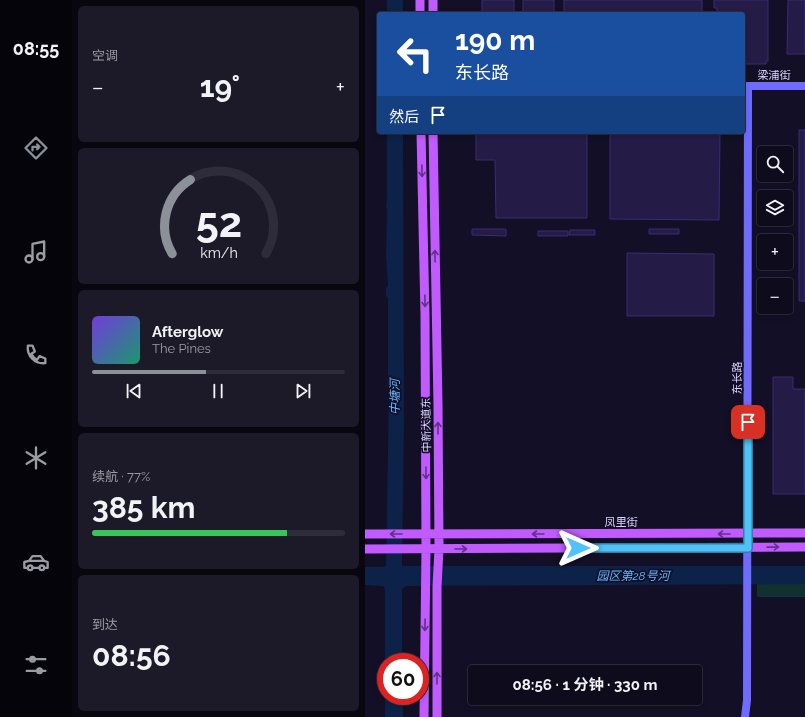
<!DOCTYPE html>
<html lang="zh">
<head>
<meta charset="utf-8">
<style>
	:root { --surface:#0e0b1c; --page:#1c1929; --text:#f1f3f6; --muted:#9b9ba3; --line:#2e2b3b; --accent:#8c9099 }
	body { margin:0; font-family:Raleway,"Noto Sans SC",sans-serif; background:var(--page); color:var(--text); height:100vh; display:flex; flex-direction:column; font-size:15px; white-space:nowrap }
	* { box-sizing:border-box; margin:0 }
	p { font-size:13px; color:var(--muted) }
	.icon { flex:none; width:22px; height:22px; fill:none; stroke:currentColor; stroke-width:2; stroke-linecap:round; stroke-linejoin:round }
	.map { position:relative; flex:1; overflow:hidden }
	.side { display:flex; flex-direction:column; gap:6px; padding:6px; background:#08060f; width:293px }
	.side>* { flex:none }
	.top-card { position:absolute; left:12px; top:12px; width:368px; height:122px; border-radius:4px; box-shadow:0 2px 6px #0003,0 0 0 1px var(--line); background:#1a4fa0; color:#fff; overflow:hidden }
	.tools { position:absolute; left:392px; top:146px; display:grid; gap:8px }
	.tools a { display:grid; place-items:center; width:36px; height:36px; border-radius:4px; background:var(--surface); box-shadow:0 2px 6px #0003,0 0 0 1px var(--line); font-size:20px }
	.speed { position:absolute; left:12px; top:653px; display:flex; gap:8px; font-size:20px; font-weight:700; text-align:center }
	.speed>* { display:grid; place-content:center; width:52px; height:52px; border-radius:50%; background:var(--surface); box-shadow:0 2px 6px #0003,0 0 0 1px var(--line); line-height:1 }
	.speed .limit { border:6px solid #d22; background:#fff; color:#111 }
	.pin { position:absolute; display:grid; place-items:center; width:34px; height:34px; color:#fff; margin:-17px; border-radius:8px; box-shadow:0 2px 6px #0006 }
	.me { position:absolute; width:44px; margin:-22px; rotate:90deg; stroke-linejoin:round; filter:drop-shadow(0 0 3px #0008) }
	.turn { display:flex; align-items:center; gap:14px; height:84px; padding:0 12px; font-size:18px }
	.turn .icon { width:52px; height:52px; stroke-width:2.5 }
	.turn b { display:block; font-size:28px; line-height:34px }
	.then { display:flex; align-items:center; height:38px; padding:0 12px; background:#0003; gap:8px; font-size:15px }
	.big { font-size:30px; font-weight:700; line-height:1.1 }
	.side .card { flex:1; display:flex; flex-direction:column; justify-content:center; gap:6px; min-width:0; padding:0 14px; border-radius:6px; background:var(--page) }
	.side .dial { align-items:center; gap:0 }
	.dial svg { height:104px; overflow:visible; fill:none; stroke:var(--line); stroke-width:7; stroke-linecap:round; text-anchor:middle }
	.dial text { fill:var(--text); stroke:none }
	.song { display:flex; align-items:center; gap:12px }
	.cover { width:48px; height:48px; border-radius:6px; background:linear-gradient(135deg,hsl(260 70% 55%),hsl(160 70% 35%)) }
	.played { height:4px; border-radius:2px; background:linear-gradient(90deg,var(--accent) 45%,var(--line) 45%) }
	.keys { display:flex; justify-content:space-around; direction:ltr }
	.heat { display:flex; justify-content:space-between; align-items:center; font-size:22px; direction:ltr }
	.charge { height:6px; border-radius:3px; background:linear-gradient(90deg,#34c759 77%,var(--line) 0) }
	.trip { position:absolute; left:103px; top:665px; width:234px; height:40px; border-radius:4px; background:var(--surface); box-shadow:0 2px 6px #0003,0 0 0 1px var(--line); font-weight:700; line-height:40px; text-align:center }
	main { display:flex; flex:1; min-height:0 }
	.dock { display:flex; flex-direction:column; width:72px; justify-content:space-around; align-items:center; background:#06040b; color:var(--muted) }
	.dock .icon { width:28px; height:28px }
	.dock .active { color:var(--accent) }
	.dock b { font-size:18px; color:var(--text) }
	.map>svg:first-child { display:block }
	.green { fill:#12302f }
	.water { fill:#0c2248 }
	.building { fill:#241b47; stroke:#3b2d73 }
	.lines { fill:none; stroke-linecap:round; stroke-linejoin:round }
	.secondary { stroke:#6f6bff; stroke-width:8 }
	.primary { stroke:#c25bff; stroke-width:9 }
	.oneway { stroke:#623188 }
	.route-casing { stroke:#337fa1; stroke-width:10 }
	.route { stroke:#4fc3f7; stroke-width:7 }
	.labels { text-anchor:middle; stroke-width:3.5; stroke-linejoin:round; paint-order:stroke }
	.street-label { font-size:11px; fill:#d9d4ff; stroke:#130f26 }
	.water-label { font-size:12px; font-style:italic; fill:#62b6ff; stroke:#130f26 }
</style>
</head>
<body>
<main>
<nav class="dock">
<b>08:55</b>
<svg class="icon active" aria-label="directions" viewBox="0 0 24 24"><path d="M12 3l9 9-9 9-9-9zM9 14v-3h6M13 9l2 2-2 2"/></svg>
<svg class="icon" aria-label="music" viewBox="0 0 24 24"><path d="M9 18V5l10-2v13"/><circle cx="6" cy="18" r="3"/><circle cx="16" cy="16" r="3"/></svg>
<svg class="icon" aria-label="phone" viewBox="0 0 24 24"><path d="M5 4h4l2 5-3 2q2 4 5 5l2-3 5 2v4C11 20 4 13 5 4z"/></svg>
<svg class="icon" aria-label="climate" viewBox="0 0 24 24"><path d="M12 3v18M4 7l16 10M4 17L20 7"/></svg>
<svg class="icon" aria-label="car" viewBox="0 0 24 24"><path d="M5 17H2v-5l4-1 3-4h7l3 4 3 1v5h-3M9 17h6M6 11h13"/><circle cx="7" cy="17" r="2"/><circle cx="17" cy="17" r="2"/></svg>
<svg class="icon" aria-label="filters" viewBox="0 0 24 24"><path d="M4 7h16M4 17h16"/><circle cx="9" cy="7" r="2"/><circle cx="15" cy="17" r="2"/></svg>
</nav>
<section class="side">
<div class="card"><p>空调</p>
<div class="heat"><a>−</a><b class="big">19°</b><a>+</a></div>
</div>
<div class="card dial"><svg viewBox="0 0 100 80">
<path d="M14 69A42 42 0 1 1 86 69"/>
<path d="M14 69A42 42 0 0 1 28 12" stroke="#8c9099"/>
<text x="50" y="56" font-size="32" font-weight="700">52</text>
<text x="50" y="72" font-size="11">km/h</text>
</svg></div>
<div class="card">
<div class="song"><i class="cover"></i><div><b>Afterglow</b><p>The Pines</p></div></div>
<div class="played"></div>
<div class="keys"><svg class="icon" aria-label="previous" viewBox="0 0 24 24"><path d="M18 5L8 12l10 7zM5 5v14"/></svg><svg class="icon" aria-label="pause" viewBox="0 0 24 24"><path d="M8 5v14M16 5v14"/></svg><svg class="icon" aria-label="next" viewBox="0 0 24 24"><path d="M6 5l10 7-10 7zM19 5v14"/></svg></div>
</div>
<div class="card"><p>续航 · 77%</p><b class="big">385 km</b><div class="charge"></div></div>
<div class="card"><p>到达</p><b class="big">08:56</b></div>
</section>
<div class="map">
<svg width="440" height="717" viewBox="0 0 440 717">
	<rect width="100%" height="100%" fill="#130f26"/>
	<path class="green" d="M392 584H440V597H392Z"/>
	<path class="water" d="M22 0H38V14H22Z
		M22 132H38L39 422 37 566H440V584L41 586 37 589V662H21V696H38V717H20V589L18 586 0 585V567H19L21 566 24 389 22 386 23 375V298L21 296V288L23 286 21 257 22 209 21 207 22 197Z"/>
	<path class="building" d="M117 0H149V14H117Z
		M158 0H189V14H158Z
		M199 0H337V14H199Z
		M349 0H403V61H401V64H378V14H352V8H349Z
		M423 0H440V54H422Z
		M434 130H440V301H434Z
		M111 132H222V218H131L130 160H111Z
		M245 132H355L354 220 245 219Z
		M107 229H141V236L107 235Z
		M284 229H314V234H284Z
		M205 230H230V235H204Z
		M173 231H203V236H173Z
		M262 253 349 254V316H262Z
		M408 377H428V389H440V494H408Z"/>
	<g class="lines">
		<path class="secondary" d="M379 86H440
			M380 717 382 700 383 86"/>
		<path class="primary" d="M55 0V14
			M68 0V14
			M56 132 60 315 61 549 59 717
			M68 132 73 405 74 549 72 587V717
			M0 534 440 533
			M0 549 440 547"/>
	</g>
	<defs><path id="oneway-shaft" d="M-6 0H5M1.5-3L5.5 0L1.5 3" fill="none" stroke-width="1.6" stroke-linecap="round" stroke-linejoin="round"/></defs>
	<g class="oneway">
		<use href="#oneway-shaft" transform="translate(57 171) rotate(89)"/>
		<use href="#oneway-shaft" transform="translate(70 256) rotate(-91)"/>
		<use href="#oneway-shaft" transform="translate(60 301) rotate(89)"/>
		<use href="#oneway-shaft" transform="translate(73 428) rotate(-90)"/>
		<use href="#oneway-shaft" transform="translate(61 473) rotate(90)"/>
		<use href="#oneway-shaft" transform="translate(31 534) rotate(180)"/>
		<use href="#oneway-shaft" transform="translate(173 534) rotate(180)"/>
		<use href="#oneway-shaft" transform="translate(359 534) rotate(180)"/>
		<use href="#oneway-shaft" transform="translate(408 547) rotate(-1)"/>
		<use href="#oneway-shaft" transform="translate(96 549)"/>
		<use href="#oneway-shaft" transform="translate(60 625) rotate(91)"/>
		<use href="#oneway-shaft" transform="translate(72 678) rotate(-90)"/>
	</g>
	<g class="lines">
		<g class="route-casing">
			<path id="route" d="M213 548H383V422"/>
		</g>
		<use href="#route" class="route"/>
	</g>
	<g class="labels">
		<g class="street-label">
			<text x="409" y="79">梁浦街</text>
			<text transform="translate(372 378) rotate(-90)" y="4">东长路</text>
			<text transform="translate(61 425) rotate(-91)" y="4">中新大道东</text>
			<text x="256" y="526">凤里街</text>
		</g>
		<g class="water-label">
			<text transform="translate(30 397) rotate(-90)" y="4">中塘河</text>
			<text x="268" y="580">园区第28号河</text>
		</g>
	</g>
</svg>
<div class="tools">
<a><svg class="icon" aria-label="search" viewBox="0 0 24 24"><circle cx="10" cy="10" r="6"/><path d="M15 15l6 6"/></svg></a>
<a><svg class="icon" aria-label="layers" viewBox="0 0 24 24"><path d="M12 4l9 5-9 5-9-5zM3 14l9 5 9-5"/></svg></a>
<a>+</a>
<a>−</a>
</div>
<div class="speed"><div class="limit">60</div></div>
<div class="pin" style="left:383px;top:422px;background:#d93025"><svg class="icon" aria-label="arrive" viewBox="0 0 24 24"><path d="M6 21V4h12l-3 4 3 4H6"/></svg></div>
<svg class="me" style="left:213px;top:548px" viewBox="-20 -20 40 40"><path d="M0-17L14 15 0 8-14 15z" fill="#4fc3f7" stroke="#fff" stroke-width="4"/></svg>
<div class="trip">08:56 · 1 分钟 · 330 m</div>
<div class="top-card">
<div class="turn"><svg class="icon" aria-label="left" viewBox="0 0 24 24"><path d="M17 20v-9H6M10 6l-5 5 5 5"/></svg><div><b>190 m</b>东长路</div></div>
<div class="then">然后<svg class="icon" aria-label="arrive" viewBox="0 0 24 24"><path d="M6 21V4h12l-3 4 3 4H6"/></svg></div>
</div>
</div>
</main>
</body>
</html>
